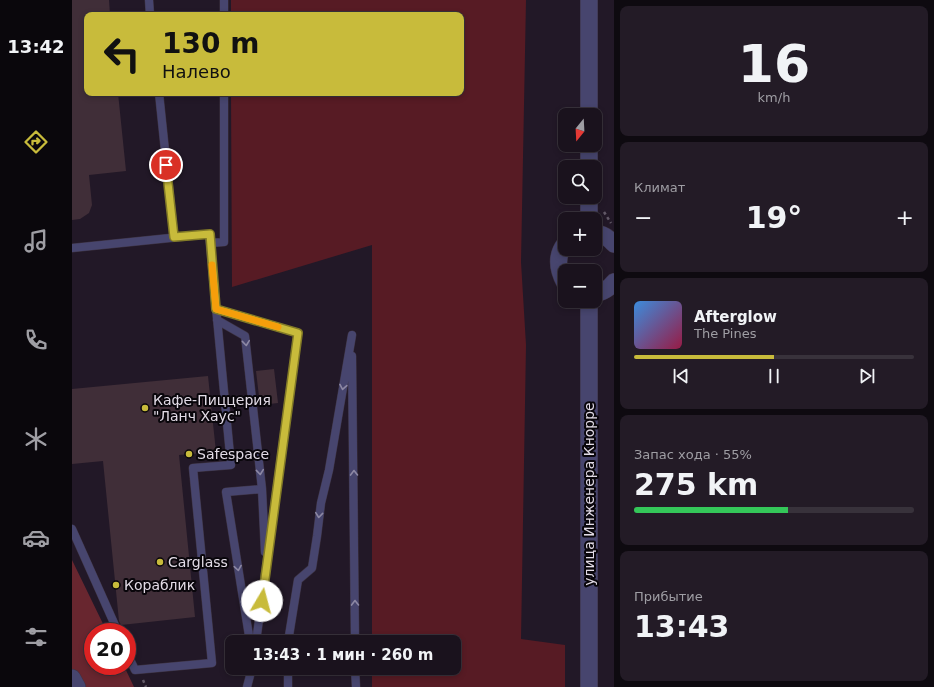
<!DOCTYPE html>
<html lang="ru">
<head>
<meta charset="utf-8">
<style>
	:root { --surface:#1a121d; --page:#231b26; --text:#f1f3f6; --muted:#9f9ea4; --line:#38323b; --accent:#c8bb3b }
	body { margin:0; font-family:"DejaVu Sans",sans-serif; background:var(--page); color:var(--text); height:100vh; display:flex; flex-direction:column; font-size:15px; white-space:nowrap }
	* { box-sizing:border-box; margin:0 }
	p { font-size:13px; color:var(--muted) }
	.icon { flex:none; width:22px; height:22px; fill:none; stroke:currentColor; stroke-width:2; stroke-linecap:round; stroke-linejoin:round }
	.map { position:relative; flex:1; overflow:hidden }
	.panel { display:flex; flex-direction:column; gap:6px; padding:6px; background:#0e0a10; width:320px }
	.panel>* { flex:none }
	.guide { position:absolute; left:12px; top:12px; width:380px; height:84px; border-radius:8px; box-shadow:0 2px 6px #0003,0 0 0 1px var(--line); background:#c8bb3b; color:#111; overflow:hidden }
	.needle { width:26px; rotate:198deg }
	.controls { position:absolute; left:486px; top:108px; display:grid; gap:8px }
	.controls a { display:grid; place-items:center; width:44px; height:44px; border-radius:8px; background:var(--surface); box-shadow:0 2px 6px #0003,0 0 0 1px var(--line); font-size:20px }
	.speed { position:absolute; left:12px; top:623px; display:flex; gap:8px; font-size:20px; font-weight:700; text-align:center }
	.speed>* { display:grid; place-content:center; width:52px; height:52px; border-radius:50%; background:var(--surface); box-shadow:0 2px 6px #0003,0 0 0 1px var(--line); line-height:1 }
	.speed .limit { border:6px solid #d22; background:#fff; color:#111 }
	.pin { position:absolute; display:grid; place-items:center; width:34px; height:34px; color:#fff; margin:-17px; border:2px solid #fff; border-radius:50%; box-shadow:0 1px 4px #0007 }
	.me { position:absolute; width:44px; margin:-22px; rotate:8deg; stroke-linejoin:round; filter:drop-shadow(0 0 3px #0008) }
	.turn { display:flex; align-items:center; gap:14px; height:84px; padding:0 12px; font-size:18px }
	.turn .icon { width:52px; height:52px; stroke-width:2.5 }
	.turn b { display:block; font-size:28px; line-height:34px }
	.big { font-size:30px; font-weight:800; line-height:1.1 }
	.panel .widget { flex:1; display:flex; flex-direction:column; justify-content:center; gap:6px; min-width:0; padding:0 14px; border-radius:8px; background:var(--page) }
	.panel .dial { align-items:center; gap:0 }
	.dial b { font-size:52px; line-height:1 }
	.song { display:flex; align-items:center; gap:12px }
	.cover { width:48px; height:48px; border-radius:6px; background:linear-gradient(135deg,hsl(210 70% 55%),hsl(340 70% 35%)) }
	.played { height:4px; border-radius:2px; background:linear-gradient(90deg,var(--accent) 50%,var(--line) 50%) }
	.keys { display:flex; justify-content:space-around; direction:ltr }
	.heat { display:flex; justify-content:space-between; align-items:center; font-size:22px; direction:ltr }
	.charge { height:6px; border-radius:3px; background:linear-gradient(90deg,#34c759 55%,var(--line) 0) }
	.trip { position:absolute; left:153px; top:635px; width:236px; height:40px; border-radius:8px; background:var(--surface); box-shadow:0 2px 6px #0003,0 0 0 1px var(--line); font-weight:800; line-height:40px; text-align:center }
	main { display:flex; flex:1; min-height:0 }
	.menu { display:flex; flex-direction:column; width:72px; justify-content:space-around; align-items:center; background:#0a070c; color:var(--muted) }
	.menu .icon { width:28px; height:28px }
	.menu .current { color:var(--accent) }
	.menu b { font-size:18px; color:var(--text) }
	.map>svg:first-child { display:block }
	.green { fill:#571b24 }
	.forest { fill:#68262f }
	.building { fill:#402e38 }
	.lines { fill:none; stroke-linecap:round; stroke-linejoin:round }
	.service-casing { stroke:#3d3342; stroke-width:9 }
	.minor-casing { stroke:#3d3342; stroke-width:18 }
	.path { stroke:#625967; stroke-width:2.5; stroke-dasharray:3 3; stroke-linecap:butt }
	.service { stroke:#47456e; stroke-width:8 }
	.minor { stroke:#47456e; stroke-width:17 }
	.oneway { stroke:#8d88a4 }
	.route-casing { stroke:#827a26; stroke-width:10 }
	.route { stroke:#c8bb3b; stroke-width:7 }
	.slow { stroke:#f59e0b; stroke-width:7 }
	.poi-dot { fill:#c8bb3b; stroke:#09060b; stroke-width:1.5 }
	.labels { text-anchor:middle; stroke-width:4; stroke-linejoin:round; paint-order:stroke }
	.poi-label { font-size:14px; fill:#e2dbe6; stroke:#09060b; text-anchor:start }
	.street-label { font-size:14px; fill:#e2dbe6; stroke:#09060b }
</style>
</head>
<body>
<main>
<nav class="menu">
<b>13:42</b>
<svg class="icon current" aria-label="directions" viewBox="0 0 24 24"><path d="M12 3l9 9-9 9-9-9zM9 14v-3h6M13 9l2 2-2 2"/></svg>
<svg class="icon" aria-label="music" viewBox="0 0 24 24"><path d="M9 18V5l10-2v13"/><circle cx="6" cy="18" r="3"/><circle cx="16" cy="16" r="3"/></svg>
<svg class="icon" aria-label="phone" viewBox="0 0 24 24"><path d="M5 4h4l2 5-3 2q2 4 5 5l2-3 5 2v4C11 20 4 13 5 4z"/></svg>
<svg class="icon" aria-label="climate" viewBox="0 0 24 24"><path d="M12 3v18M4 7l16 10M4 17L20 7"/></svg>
<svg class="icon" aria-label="car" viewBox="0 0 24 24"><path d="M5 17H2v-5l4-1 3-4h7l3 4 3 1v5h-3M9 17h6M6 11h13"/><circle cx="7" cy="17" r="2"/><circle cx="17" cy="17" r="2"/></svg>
<svg class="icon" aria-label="filters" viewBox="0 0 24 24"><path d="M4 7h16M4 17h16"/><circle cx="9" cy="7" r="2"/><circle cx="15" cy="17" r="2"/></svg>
</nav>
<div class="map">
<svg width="542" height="687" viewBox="0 0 542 687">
	<rect width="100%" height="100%" fill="#221827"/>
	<path class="green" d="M159 0H454L449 262 454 345 449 639 493 645V687H300V668H382V642H300V245L160 287 159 93H389V15H159Z"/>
	<path class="forest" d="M0 560 35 632H21V666H52L62 687H0Z"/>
	<path class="building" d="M0 0H37L38 15H15V93H46L54 171 17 175 20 205 17 213 8 219 0 220Z
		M202 369 206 403 188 405 184 371Z
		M136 376 144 452 107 455 123 617 49 625 47 621 31 461 0 464V389Z"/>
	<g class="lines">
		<g class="service-casing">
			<path id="service" d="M77 0 78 15
				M152 0V15
				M87 93 102 237
				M138 243 152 242V93
				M0 248 137 234 159 465 121 468 140 663 63 670 55 653
				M144 309 226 333 184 642
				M145 320 173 336 190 489 154 492 178 642
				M280 356 283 642
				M190 489 193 552
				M0 529 46 632
				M216 642 226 580 240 568 245 536 249 503 257 470 280 335
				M216 668V687
				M263 668H283
				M283 668 284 687
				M175 687 180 668"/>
		</g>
		<g class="minor-casing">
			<path id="minor" d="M517 0V115
				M517 145V167
				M517 219V197
				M523 233C531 234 537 238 542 244
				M493 244C483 257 486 270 493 283
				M523 294C531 292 537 289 542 282
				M517 301V687
				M0 678 5 687"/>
		</g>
		<path class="path" d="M532 212 539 223
			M71 680 74 687"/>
		<use href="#service" class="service"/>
		<use href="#minor" class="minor"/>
	</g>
	<defs><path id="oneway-chevron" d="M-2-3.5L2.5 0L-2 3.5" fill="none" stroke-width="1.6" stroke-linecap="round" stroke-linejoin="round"/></defs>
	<g class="oneway">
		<use href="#oneway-chevron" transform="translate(174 343) rotate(84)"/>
		<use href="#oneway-chevron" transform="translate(271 387) rotate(100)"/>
		<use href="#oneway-chevron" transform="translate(188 472) rotate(84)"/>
		<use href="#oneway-chevron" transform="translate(282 473) rotate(-91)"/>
		<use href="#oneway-chevron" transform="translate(247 515) rotate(96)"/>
		<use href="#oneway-chevron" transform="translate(166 568) rotate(81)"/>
		<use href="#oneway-chevron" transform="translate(283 603) rotate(-91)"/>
	</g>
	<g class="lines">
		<g class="route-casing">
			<path id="route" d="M94 165 102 237 138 234 144 309 226 333 190 601"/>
		</g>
		<use href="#route" class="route"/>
		<path class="slow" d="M140 265 144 309 206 327"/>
	</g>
	<g class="poi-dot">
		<circle cx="73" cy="408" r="4"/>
		<circle cx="117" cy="454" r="4"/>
		<circle cx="88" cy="562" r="4"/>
		<circle cx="44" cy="585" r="4"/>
	</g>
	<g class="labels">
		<g class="poi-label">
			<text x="81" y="405">Кафе-Пиццерия<tspan x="81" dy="16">"Ланч Хаус"</tspan></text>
			<text x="125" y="459">Safespace</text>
			<text x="96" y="567">Carglass</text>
			<text x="52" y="590">Кораблик</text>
		</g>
		<g class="street-label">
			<text transform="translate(517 494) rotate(-90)" y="5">улица Инженера Кнорре</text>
		</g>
	</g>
</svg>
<div class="controls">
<a><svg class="needle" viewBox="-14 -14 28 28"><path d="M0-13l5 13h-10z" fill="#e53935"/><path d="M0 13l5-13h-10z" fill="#9f9ea4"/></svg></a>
<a><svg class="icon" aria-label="search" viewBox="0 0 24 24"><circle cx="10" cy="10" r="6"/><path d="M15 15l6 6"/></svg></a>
<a>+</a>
<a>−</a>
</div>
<div class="speed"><div class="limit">20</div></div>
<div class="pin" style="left:94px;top:165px;background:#d93025"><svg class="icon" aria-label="arrive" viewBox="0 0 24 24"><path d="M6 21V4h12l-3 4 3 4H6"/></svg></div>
<svg class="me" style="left:190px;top:601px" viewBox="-20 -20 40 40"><circle r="19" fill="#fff"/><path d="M0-13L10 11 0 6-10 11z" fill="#c8bb3b"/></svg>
<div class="trip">13:43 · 1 мин · 260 m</div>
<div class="guide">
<div class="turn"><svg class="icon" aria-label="left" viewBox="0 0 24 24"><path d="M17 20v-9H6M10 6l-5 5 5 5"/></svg><div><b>130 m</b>Налево</div></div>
</div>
</div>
<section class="panel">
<div class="widget dial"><b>16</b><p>km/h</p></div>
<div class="widget"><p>Климат</p>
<div class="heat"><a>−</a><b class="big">19°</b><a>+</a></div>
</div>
<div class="widget">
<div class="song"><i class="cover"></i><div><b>Afterglow</b><p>The Pines</p></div></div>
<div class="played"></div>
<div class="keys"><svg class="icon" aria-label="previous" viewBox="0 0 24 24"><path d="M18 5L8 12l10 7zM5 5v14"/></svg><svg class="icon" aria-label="pause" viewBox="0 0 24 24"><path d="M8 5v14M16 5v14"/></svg><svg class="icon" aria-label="next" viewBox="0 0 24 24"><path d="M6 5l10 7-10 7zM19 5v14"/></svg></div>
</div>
<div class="widget"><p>Запас хода · 55%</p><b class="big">275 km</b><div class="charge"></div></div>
<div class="widget"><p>Прибытие</p><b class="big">13:43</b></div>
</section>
</main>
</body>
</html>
